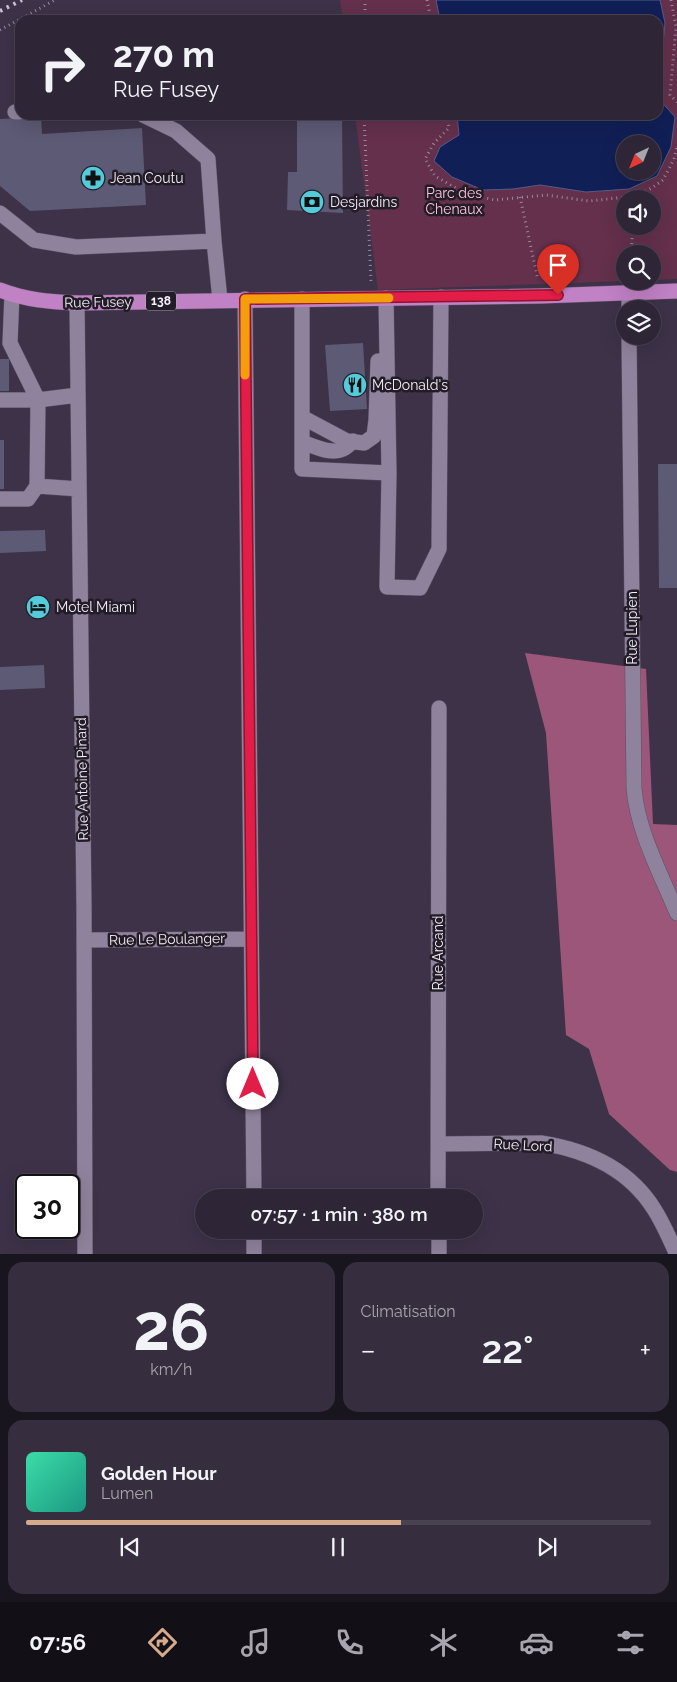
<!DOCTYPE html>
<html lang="fr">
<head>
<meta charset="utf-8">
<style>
	:root { --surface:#2e2636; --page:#362e3e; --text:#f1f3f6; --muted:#a7a5ad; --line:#494351; --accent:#d6ab8b }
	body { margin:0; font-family:Raleway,sans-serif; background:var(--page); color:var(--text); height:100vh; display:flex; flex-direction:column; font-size:19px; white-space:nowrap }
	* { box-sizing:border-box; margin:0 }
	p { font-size:16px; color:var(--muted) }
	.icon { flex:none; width:28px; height:28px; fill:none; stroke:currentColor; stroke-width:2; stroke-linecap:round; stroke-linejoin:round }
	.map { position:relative; height:1254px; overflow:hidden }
	.panel { display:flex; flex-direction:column; gap:8px; padding:8px; background:#19151e; flex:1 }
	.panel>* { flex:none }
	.banner { position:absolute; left:15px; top:15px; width:648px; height:105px; border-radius:15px; box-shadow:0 5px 20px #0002,0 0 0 1px var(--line); background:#2e2636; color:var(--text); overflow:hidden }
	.needle { width:32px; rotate:223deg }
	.buttons { position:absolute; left:616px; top:135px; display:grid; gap:10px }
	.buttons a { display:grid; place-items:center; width:45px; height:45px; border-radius:50%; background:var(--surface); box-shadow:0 5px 20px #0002,0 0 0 1px var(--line); font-size:25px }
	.speed { position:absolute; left:15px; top:1174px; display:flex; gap:10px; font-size:25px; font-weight:700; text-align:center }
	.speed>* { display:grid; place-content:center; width:65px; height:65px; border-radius:50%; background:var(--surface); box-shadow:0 5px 20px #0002,0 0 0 1px var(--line); line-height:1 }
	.speed .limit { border:2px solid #111; border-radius:8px; background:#fff; color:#111 }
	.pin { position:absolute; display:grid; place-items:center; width:42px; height:42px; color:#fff; margin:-51px -21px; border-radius:50% 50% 50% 0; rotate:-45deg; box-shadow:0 0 5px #0007 }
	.pin .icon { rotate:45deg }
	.me { position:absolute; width:55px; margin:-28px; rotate:0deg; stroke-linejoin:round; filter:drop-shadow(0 0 4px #0008) }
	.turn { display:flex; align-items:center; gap:18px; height:105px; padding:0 15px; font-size:22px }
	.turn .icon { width:65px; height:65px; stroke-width:2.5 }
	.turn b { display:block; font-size:35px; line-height:42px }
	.big { font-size:38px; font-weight:600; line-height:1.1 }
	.panel .widget { flex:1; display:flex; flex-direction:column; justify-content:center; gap:8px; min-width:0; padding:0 18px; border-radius:15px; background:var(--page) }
	.panel .dial { align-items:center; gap:0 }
	.dial b { font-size:65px; line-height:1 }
	.song { display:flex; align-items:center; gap:15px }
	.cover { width:60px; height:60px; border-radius:8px; background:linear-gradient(135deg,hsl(160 70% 55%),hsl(170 70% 35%)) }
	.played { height:5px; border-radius:2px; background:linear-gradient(90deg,var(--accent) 60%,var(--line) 60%) }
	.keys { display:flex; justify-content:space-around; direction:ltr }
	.heat { display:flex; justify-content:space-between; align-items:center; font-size:28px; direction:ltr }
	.panel .tiles { flex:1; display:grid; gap:8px; grid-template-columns:1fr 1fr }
	.widget:last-child { grid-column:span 2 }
	.trip { position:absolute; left:195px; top:1189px; width:288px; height:50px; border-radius:25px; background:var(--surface); box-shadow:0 5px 20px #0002,0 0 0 1px var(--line); font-weight:600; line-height:50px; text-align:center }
	.dock { display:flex; height:80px; justify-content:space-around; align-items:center; background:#120f16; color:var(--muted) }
	.dock .icon { width:35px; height:35px }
	.dock .selected { color:var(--accent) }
	.dock b { font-size:22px; color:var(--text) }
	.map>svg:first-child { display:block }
	.green { fill:#64304c; fill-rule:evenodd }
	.forest { fill:#9b567a }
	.water { fill:#111f57; stroke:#555c88; fill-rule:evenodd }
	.building { fill:#5c5a74 }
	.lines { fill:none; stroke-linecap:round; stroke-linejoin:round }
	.minor-casing { stroke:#5a5063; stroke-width:16 }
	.major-casing { stroke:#5a5063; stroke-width:16 }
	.path { stroke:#968c9f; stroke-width:3; stroke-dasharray:1 4; stroke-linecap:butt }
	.minor { stroke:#8f829c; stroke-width:15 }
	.major { stroke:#c181c5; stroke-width:15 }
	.rail { stroke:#c8c0d0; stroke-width:4; stroke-dasharray:2.5 5; stroke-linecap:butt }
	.route-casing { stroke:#92132f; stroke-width:12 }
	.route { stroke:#e11d48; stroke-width:9 }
	.slow { stroke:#f59e0b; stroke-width:9 }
	.labels { text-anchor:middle; stroke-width:5; stroke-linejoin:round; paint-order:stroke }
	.shield { fill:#221c26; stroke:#b5aebb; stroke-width:1 }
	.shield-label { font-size:12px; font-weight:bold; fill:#f4ecfb }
	.poi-label { font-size:14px; fill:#f4ecfb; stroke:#221c26; text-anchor:start }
	.park-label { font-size:14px; fill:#fec1de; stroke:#221c26 }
	.street-label { font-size:14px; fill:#f4ecfb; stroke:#221c26 }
</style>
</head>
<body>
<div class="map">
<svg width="677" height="1255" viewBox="0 0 677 1255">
	<rect width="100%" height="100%" fill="#3d3248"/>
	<path class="green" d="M340 0H677V279L653 280 652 254H625V281L378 290 355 115H658V20H343ZM625 144H652V171H625ZM625 199H652V226H625Z"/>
	<path class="forest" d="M525 653 646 669 653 824 677 825V1172L670 1170 609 1114 589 1049 566 1035 546 733Z"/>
	<path class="water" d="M436 0H660L665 23 658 97V20H440Z
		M658 98 675 117 671 147 657 176 629 189 586 192 540 185 513 189 483 190 452 177 434 161 440 147 459 135 457 115H658ZM625 144H652V171H625Z"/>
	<path class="building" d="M298 15 342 18V20H298Z
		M297 115H342L343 213 287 210 288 172H297Z
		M41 117 42 134 142 128 146 205 30 211 0 186V119Z
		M363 343 367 409 330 411 325 345Z
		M0 359H9V391H0Z
		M0 440H4V489H0Z
		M658 464H677V588H659Z
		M45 530 46 551 0 553V531Z
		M44 665 45 688 0 690V667Z"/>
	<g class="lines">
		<g class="minor-casing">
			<path id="minor" d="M15 112H20
				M143 115 176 131 208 159 214 241
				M0 213 34 240 76 247 214 241 220 300
				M629 294V309
				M386 298 389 473 387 587 420 588 439 549 441 297
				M245 299 254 1198
				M302 299V469L389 473
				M77 303 84 907 85 1255
				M629 336 634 788C637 830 661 874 677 913
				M78 395 38 400 37 486 79 489
				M0 400H38L10 343 12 294
				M302 417 347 441 364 443 374 436 376 420 378 361
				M302 442C313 446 331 455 343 449 346 448 350 444 353 441
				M0 499H28L37 486
				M84 940 251 939
				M439 1144 541 1143C586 1150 629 1169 654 1209 663 1223 670 1239 677 1255
				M438 1198 439 708
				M254 1230V1255
				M439 1230V1255"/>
		</g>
		<g class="major-casing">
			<path id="major" d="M0 290C25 300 51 302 77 303L541 296 677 291"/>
		</g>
		<path class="path" d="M427 0 431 20
			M671 0 676 27 670 95 677 102
			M365 20V0
			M0 30 55 0
			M364 115 371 282
			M447 115 449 128 434 143 425 159 435 176 466 194 495 200 546 195 589 201 635 196 652 188 663 180 674 159 677 147
			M520 197 538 280
			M631 254 633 226"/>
		<use href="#minor" class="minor"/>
		<use href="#major" class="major"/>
		<path class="rail" d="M0 11 22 0"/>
	</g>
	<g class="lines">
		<g class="route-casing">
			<path id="route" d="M253 1084 245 299 558 295"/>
		</g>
		<use href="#route" class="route"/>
		<path class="slow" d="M245 375V299L389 298"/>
	</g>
	<defs>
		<g id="pharmacy-disc" transform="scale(1.25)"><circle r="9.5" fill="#53cbda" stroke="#221c26"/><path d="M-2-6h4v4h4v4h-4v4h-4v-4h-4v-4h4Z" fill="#111"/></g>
		<g id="bank-disc" transform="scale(1.25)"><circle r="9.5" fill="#53cbda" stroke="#221c26"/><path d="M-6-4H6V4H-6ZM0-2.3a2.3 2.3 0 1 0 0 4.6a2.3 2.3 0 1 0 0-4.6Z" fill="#111"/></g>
		<g id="restaurant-disc" transform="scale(1.25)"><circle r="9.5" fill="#53cbda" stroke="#221c26"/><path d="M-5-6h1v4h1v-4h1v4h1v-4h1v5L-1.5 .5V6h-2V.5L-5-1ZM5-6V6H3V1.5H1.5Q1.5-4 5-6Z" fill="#111"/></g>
		<g id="hotel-disc" transform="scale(1.25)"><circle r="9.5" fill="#53cbda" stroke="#221c26"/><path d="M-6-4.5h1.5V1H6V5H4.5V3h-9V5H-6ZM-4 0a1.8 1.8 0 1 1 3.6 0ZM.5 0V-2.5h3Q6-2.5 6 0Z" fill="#111"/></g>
	</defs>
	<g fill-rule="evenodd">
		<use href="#pharmacy-disc" x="93" y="178"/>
		<use href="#bank-disc" x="312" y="202"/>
		<use href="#restaurant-disc" x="355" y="385"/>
		<use href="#hotel-disc" x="38" y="607"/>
	</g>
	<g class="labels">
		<rect class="shield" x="146" y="291.5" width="30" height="19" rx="4"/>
		<g class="shield-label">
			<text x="161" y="305">138</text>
		</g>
		<g class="poi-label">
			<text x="110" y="183">Jean Coutu</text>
			<text x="330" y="207">Desjardins</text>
			<text x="372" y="390">McDonald's</text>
			<text x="56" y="612">Motel Miami</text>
		</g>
		<g class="park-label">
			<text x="454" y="198">Parc des<tspan x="454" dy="16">Chenaux</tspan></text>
		</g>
		<g class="street-label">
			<text transform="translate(98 302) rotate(-1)" y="5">Rue Fusey</text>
			<text transform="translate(632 628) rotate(-90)" y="5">Rue Lupien</text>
			<text transform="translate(82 779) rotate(-91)" y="5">Rue Antoine Pinard</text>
			<text transform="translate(167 939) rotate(-1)" y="5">Rue Le Boulanger</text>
			<text transform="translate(438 953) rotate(-90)" y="5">Rue Arcand</text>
			<text transform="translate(523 1145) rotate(3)" y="5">Rue Lord</text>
		</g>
	</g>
</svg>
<div class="buttons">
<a><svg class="needle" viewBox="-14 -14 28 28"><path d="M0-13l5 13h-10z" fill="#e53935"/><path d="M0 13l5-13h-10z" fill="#a7a5ad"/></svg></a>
<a><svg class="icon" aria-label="sound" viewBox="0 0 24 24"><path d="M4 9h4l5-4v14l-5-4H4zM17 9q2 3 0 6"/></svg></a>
<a><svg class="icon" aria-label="search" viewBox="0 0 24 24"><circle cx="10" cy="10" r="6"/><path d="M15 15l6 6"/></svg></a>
<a><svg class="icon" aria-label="layers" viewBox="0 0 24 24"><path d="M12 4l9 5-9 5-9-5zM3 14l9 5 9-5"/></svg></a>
</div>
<div class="speed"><div class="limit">30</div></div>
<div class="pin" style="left:558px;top:295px;background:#d93025"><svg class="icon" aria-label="arrive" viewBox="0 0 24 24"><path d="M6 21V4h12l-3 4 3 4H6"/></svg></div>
<svg class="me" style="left:253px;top:1084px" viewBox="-20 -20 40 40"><circle r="19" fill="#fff"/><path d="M0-13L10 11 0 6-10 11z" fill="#e11d48"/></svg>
<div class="trip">07:57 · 1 min · 380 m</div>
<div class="banner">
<div class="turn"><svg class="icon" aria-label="right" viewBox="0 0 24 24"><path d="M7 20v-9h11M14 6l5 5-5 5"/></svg><div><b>270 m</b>Rue Fusey</div></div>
</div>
</div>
<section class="panel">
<div class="tiles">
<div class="widget dial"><b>26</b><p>km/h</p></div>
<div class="widget"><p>Climatisation</p>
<div class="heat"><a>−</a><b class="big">22°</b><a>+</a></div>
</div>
<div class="widget">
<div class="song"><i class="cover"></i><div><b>Golden Hour</b><p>Lumen</p></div></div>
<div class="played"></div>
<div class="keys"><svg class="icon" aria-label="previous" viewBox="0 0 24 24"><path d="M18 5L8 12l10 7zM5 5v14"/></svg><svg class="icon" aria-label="pause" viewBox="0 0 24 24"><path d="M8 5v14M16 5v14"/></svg><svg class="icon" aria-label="next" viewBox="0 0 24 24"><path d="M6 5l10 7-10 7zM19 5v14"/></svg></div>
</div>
</div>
</section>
<nav class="dock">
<b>07:56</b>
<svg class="icon selected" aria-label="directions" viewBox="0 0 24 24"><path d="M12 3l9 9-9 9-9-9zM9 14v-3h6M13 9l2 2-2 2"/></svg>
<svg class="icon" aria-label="music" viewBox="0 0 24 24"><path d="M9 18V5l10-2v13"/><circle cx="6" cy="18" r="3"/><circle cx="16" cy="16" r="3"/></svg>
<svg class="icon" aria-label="phone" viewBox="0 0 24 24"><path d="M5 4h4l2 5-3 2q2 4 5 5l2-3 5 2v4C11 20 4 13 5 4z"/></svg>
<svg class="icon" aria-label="climate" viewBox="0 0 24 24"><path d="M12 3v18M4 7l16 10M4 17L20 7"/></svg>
<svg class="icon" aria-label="car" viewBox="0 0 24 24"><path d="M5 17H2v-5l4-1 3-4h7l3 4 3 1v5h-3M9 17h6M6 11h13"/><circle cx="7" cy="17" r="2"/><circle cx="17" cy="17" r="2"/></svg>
<svg class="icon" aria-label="filters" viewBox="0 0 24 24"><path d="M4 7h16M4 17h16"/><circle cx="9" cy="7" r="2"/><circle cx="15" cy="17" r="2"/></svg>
</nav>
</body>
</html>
